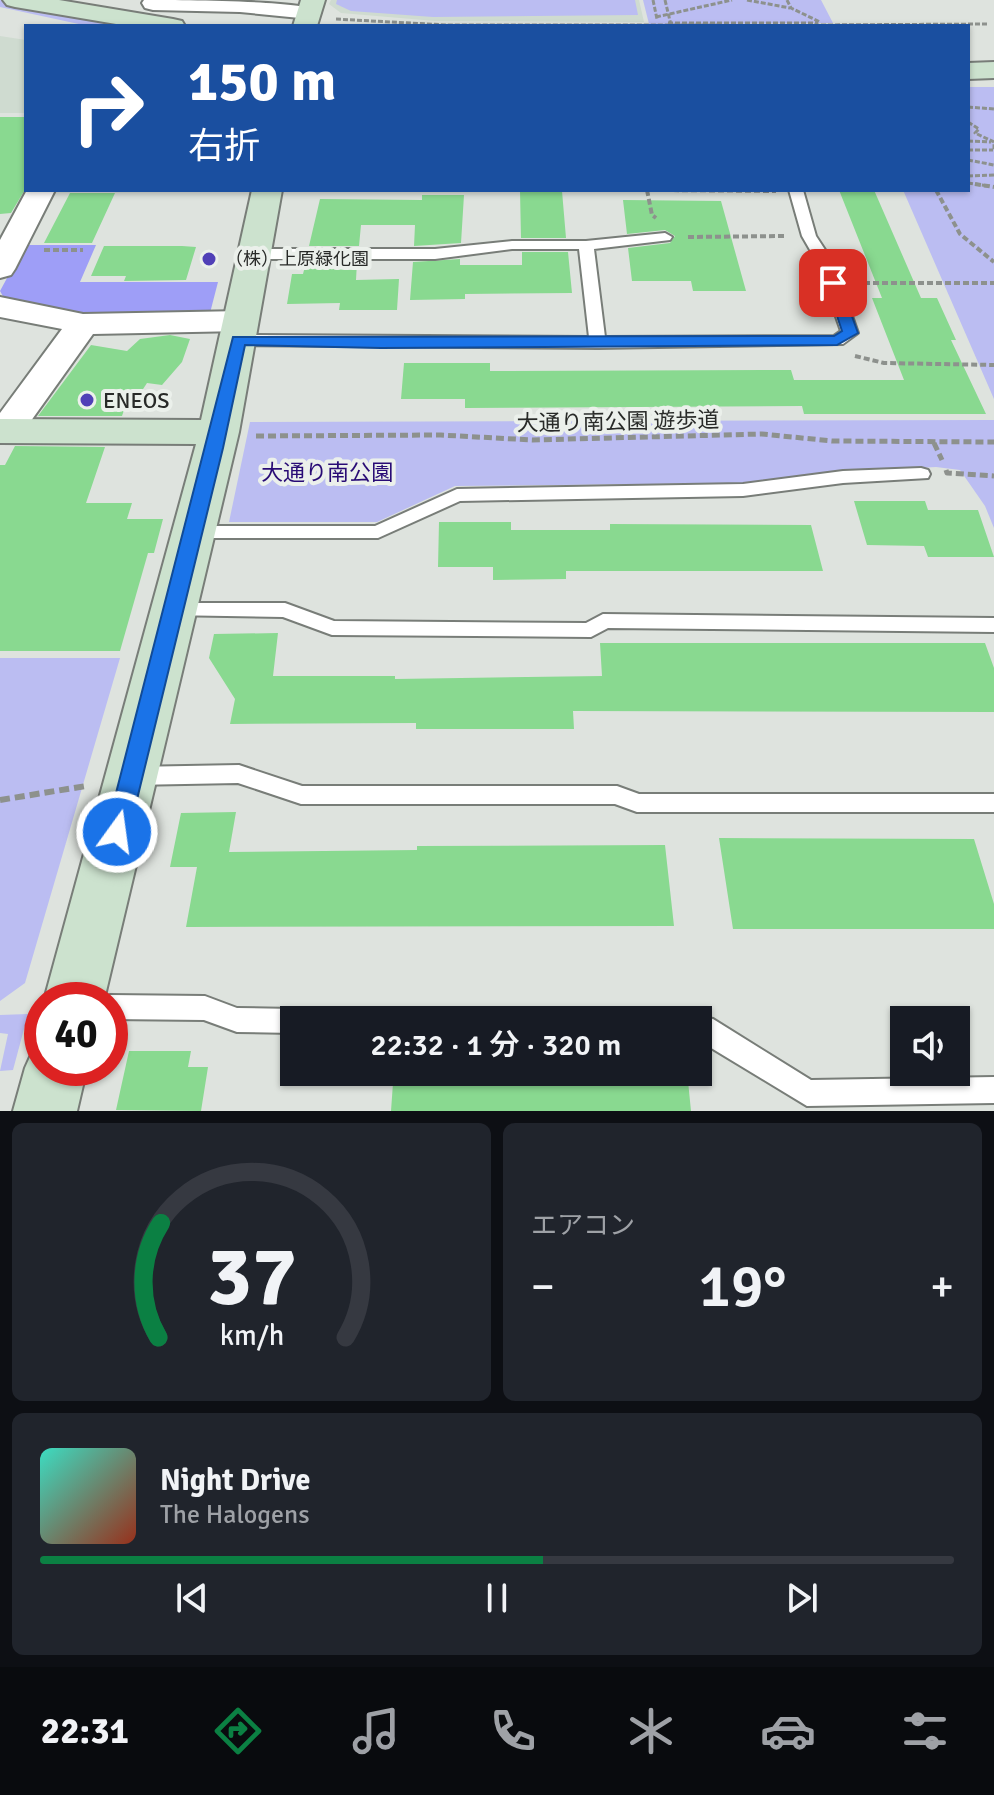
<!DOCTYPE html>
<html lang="ja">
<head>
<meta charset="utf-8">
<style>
	:root { --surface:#171b24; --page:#20242c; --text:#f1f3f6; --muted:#9ea1a6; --line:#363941; --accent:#0b8043 }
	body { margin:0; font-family:Signika,"Noto Sans JP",sans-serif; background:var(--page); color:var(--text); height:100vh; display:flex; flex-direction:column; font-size:30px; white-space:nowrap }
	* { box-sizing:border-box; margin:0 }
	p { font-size:26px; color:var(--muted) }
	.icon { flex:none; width:44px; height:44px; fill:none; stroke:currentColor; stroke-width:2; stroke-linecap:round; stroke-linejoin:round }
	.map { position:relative; height:1111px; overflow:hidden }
	.panel { display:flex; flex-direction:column; gap:12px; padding:12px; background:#0d0f14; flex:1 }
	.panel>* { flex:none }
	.top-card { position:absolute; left:24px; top:24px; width:946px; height:168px; border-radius:0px; box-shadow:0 2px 6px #0004; background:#1a4fa0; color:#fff; overflow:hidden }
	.tools { position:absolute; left:890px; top:1006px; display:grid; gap:16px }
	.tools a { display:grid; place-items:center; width:80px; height:80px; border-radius:0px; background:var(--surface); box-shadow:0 2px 6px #0004; font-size:40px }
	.speed { position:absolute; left:24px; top:982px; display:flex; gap:16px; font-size:40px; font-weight:700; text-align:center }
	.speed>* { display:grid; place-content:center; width:104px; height:104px; border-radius:50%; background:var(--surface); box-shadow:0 2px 6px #0004; line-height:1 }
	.speed .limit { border:12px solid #d22; background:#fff; color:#111 }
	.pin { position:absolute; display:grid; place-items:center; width:68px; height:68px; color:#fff; margin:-34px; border-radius:16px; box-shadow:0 4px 12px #0006 }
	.me { position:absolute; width:88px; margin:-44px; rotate:14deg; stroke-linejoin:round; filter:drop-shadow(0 0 6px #0008) }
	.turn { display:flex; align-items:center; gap:28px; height:168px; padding:0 32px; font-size:36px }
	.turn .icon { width:104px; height:104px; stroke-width:2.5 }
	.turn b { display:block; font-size:56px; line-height:68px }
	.big { font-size:60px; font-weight:600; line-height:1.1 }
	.panel .widget { flex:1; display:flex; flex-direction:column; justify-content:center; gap:12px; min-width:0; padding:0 28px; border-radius:12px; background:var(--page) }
	.panel .dial { align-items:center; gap:0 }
	.dial svg { height:208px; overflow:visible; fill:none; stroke:var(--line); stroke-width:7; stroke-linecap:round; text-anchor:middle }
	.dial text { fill:var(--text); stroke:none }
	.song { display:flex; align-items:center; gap:24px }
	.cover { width:96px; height:96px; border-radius:12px; background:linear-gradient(135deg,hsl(170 70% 55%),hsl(10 70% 35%)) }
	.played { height:8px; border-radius:4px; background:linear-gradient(90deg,var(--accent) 55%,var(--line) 55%) }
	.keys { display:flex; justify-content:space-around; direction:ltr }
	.heat { display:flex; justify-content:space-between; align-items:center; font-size:44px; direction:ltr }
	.panel .tiles { flex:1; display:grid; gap:12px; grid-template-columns:1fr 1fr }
	.widget:last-child { grid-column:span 2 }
	.trip { position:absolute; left:280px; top:1006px; width:432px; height:80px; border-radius:0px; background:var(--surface); box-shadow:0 2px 6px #0004; font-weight:600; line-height:80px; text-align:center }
	.tab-bar { display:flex; height:128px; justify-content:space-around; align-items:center; background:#090b0e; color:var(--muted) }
	.tab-bar .icon { width:56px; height:56px }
	.tab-bar .on { color:var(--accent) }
	.tab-bar b { font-size:36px; color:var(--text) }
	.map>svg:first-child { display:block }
	.built { fill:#cfdbd0 }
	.green { fill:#bbbdf2 }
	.forest { fill:#9e9ef7 }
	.building { fill:#89d990 }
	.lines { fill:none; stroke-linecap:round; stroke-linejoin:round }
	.lane-casing { stroke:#787d78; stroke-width:4 }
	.street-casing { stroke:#787d78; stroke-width:4 }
	.secondary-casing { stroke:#787d78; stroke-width:4 }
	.path-far3 { stroke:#8d918d; stroke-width:3; stroke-dasharray:5 2; stroke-linecap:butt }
	.path-far2 { stroke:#8d918d; stroke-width:4; stroke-dasharray:6 3; stroke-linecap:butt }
	.path-far1 { stroke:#8d918d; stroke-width:5; stroke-dasharray:8 4; stroke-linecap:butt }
	.path { stroke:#8d918d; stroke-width:6; stroke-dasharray:10 5; stroke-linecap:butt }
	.lane { fill:#fff; fill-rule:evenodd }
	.street { fill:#fff; fill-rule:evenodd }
	.secondary { fill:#cce2ce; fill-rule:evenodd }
	.path-bridge { stroke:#8d918d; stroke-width:3; stroke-dasharray:5 2; stroke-linecap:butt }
	.route { fill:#1a73e8; stroke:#114b97; stroke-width:2 }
	.poi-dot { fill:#5040b7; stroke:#ebf0eb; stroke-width:3 }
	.labels { text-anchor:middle; stroke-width:8; stroke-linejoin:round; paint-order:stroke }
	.far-poi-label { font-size:18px; fill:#282a28; stroke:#ebf0eb; text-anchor:start }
	.poi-label { font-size:22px; fill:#282a28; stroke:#ebf0eb; text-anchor:start }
	.street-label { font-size:22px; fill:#282a28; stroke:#ebf0eb }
	.park-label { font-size:22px; fill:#280b75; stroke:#ebf0eb }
</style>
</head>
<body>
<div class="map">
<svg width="994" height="1111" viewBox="0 0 994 1111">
	<rect width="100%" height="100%" fill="#dee3de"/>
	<path class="built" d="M331 0H639L644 22 435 21 341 13 329 4Z
		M0 36 26 40V113H0Z"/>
	<path class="green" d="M0 0 142 26H88L0 7Z
		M337 0H635L638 15 433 17 351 11 336 4Z
		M643 0H821L833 23 649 24Z
		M968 87H994V399L903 190H968Z
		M994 420V528L985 506 960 470 936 467 842 472 747 483 455 486 377 522H229L250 422Z
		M0 658H120L25 983 0 1001Z
		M28 1014 13 1070 0 1071 8 1034 0 1033V1015Z"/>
	<path class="forest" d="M25 245H96L80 282H218L210 313H74L4 298 0 291Z"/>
	<path class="building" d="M0 117H26V188L11 213 0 214Z
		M839 190H874L921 298H937L956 340H951L986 414H804L802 406 465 408V399H401L404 363H490V371L791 370 794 380H904L872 298H882Z
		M520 191H562L566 238H521Z
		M70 193H115L92 243H44Z
		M422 195H464L461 243 414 246 415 225H361L359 246H309L320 199 422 200Z
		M623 200 721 201 746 291H693L691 281H632L628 248 670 243 675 236 665 230 627 234Z
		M104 246H182L196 247 186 280 124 281 126 276H91Z
		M522 252H568L572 293 465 294V299L410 300 413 262 460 259V265H522Z
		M306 262H357L356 280 399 279 397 310H339L340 303 287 304 292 274H303Z
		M170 335 190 339 182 362 162 385 147 383 134 403 125 407 122 416H38L91 345 127 351 140 339Z
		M15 446 105 447 86 503H132L127 519H163L154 553H148L120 651H0V465H5Z
		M854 501H925L928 510H978L994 557H928L924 546 867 545Z
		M439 522H511V530H610V524L811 525 823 571H566V579L493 580V567H438Z
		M278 633 273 676H395V679L602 676 600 643H985L994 668V712L573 711 574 729H416V723L230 724 235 699 209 658 214 634Z
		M236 812 229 852 417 850V846L665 845 674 926 186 927 197 867H170L181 813Z
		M719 838 974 839 994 904V929H733Z
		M129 1051H191L188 1067H208L201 1111 116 1110Z
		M688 1081 691 1111H391L393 1083Z"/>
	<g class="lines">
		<g class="lane-casing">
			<path id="lane" d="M789 190H803L816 236 833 262 858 333 843 344 598 348 238 345 230 340 238 335 589 337 579 249H512L435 259H255L247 254 255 249H435L512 241H586L665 233 672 237 670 240 594 249 605 337 834 336 841 331 817 262 802 236Z
				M921 468 928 470 930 474 928 478 843 483 743 496 460 501 378 538H193L183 532 193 526H375L457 489 743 484 843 471Z
				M173 603H285L334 621 586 623 603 614 994 618V632L608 628 591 637 332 635 283 617 166 615 163 610Z
				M239 765 302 786H617L639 794H994V812H637L615 804H301L238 783 132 785 124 782 120 776 124 770 132 767Z
				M110 995 205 996 237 1008 294 1009 304 1013 307 1020H294V1033L237 1032 204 1020 110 1019V1000H100Z
				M698 1016 713 1019 811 1080 994 1077V1103L807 1106 698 1040V1020H688Z"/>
		</g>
		<g class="street-casing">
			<path id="street" d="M144 0C172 0 307 0 321 12L310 19 240 12 153 10 145 8 142 3Z
				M27 190H55L15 269 11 275 0 278V240Z
				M0 297 83 314 242 311 253 314 258 321 253 328 242 331 93 334 18 439 0 441V413L62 329 0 317Z"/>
		</g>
		<g class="secondary-casing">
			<path id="secondary" d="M3 0H59L173 19 182 21 185 26H128L15 7 7 5Z
				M301 0H325L317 26H293Z
				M994 62V78L968 79V63Z
				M252 190H282L239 432 104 1000H44L196 444 0 443V419L201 420Z
				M42 1045V1068H87L77 1111H13L25 1068 34 1048Z"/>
		</g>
		<path class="path-far3" d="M653 0 657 19
			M747 0 790 8
			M787 0 791 8 820 22
			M656 17 732 0
			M336 19 447 25H671
			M668 23H818
			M814 25 989 24
			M968 107 994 109
			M968 122 979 129 975 133 994 142V151
			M968 141 991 142
			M968 150H993
			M968 160 994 165
			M968 176 994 175
			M968 183 988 186"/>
		<path class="path-far2" d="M975 184 994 187
			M647 190 652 215 656 218
			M664 190 776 191
			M936 190 960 234 994 262
			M688 237 786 236
			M44 250H83
			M855 283H994
			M855 356 884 363 994 365"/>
		<path class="path-far1" d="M256 436 441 435 532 440 762 434 832 441 994 442
			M934 443 942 460
			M946 470 947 473 994 476"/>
		<path class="path" d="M0 800 86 786"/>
		<use href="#lane" class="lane"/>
		<use href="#street" class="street"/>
		<use href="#secondary" class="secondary"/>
		<path class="path-bridge" d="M665 0 671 25H721"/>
	</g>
	<path class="route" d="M833 279 840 283 858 333 837 345 381 348 245 345 223 448 129 832 125 838 117 841 110 838 106 832 233 337 834 336 842 331 826 283Z"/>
	<g class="poi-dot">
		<circle cx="209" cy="259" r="8"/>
		<circle cx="87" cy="400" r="8"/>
	</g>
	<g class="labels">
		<g class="far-poi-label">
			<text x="225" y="265">（株）上原緑化園</text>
		</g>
		<g class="poi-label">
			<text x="103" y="408">ENEOS</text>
		</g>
		<g class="street-label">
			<text transform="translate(618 421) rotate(-1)" y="8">大通り南公園 遊歩道</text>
		</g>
		<g class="park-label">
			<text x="327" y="480">大通り南公園</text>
		</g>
	</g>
</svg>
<div class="tools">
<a><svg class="icon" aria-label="sound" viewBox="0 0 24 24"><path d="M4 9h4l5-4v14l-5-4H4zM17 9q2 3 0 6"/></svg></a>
</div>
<div class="speed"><div class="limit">40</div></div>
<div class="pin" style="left:833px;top:283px;background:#d93025"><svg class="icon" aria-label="arrive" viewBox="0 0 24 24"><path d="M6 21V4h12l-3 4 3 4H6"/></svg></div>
<svg class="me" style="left:117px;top:832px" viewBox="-20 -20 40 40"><circle r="17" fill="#1a73e8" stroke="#fff" stroke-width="3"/><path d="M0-11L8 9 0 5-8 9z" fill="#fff"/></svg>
<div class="trip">22:32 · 1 分 · 320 m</div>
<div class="top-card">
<div class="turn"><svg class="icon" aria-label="right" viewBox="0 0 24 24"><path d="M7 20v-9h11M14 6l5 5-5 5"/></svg><div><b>150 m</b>右折</div></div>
</div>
</div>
<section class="panel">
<div class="tiles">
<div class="widget dial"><svg viewBox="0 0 100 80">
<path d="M14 69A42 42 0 1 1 86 69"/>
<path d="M14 69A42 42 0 0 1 15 25" stroke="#0b8043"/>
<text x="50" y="56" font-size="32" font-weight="700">37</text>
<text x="50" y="72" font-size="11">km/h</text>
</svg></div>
<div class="widget"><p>エアコン</p>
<div class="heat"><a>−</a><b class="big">19°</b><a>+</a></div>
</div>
<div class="widget">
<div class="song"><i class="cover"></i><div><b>Night Drive</b><p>The Halogens</p></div></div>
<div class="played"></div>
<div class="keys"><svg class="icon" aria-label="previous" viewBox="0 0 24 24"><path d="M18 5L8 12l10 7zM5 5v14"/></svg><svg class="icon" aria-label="pause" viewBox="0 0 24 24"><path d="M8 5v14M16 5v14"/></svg><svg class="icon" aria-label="next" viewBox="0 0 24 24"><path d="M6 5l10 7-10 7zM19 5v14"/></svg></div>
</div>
</div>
</section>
<nav class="tab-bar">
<b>22:31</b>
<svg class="icon on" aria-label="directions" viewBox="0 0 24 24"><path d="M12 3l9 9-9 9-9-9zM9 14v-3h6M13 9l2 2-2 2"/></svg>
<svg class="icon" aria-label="music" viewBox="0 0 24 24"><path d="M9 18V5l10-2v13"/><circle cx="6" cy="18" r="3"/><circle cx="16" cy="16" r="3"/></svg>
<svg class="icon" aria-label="phone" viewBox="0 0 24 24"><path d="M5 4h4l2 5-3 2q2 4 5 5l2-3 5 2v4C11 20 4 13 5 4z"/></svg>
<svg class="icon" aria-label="climate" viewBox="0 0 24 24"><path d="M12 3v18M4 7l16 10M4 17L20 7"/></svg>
<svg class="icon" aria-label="car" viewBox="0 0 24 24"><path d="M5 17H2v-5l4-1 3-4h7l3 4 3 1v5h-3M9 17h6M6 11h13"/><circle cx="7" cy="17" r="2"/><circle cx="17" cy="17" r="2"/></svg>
<svg class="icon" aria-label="filters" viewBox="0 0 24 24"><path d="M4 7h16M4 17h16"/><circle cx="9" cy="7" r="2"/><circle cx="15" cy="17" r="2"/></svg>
</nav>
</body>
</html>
